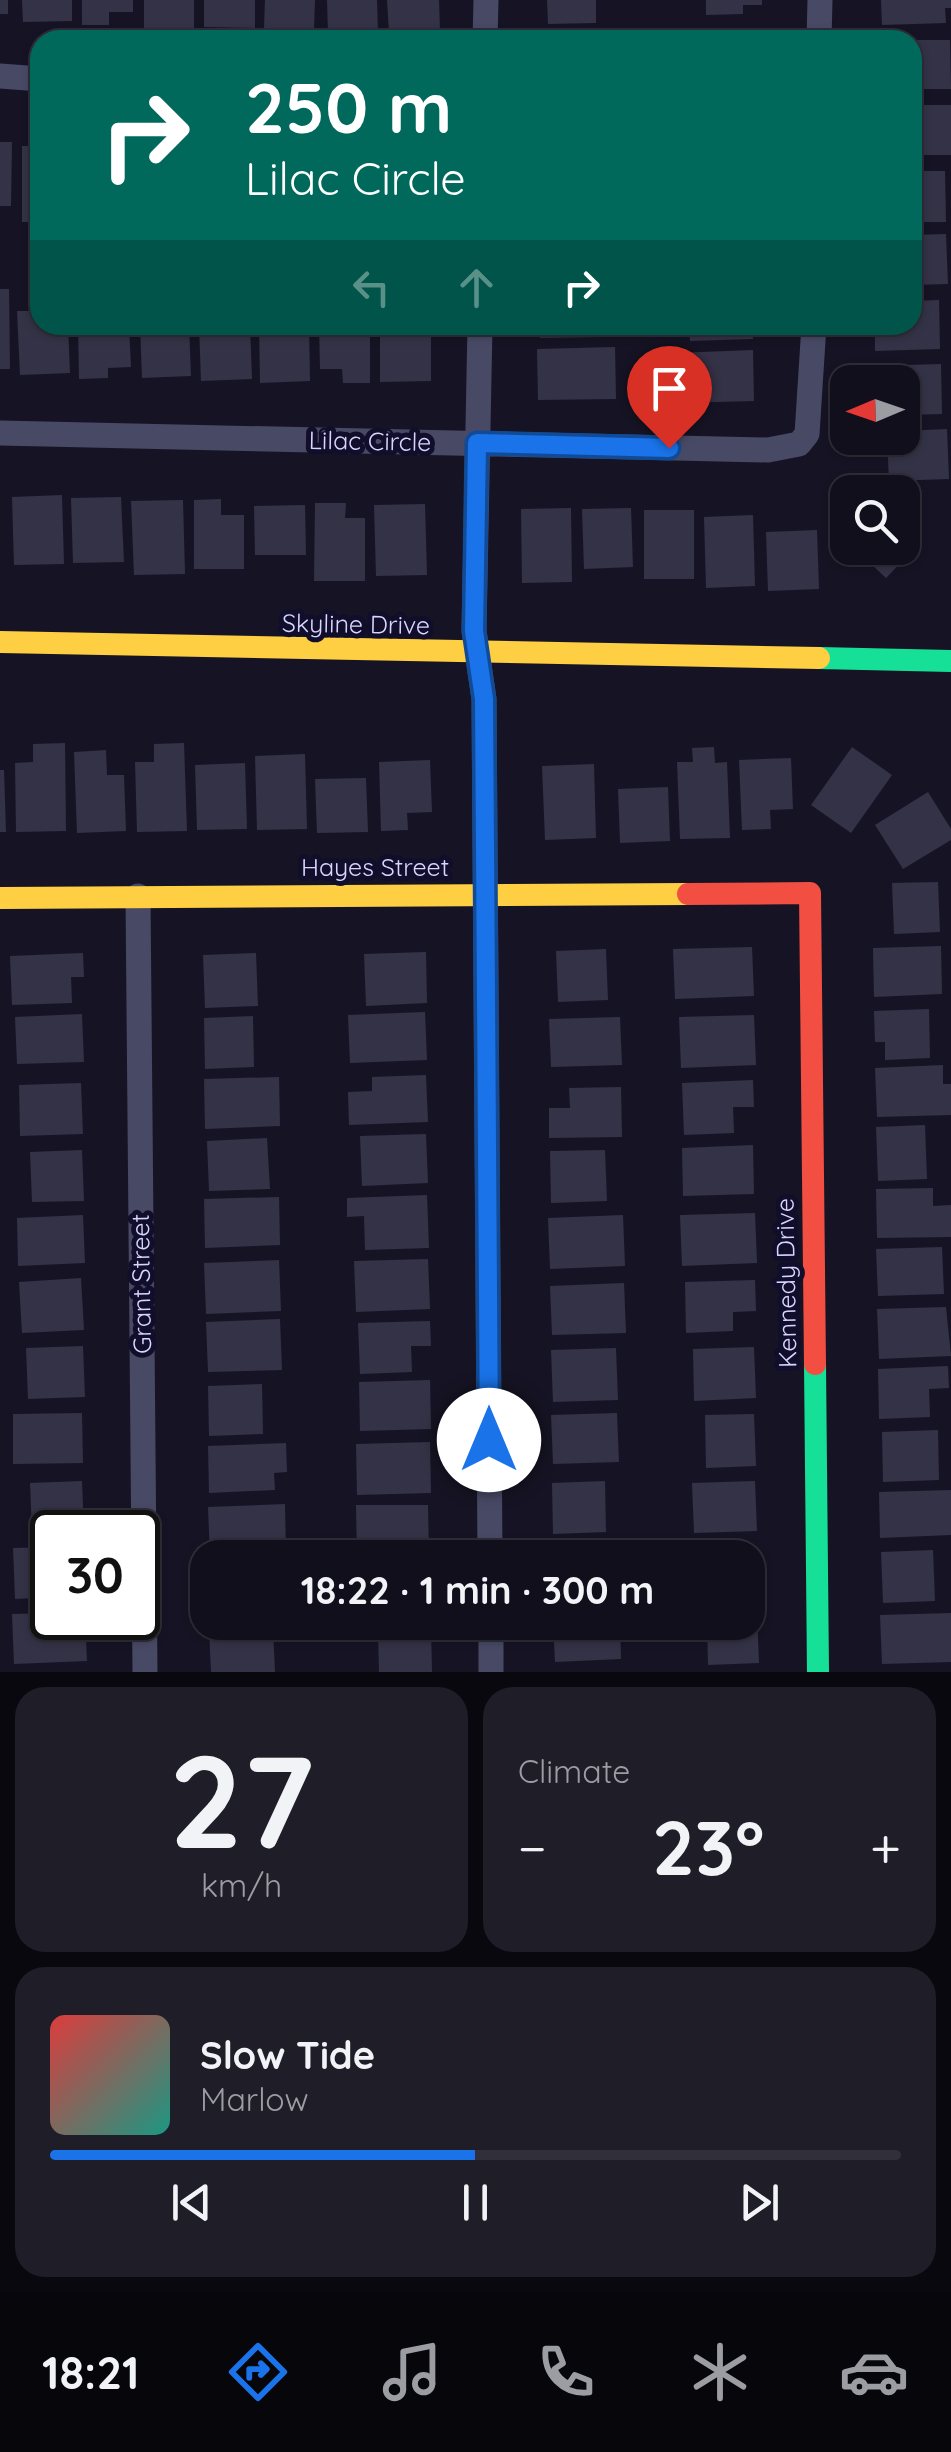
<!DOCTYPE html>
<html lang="en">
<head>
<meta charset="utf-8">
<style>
	:root { --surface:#100f1b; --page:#1e1d28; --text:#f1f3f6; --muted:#9c9ca3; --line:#302f3a; --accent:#1a73e8 }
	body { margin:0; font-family:Quicksand,sans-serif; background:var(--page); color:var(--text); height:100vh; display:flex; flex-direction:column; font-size:38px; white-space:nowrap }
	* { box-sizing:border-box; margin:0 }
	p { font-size:32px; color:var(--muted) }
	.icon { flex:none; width:55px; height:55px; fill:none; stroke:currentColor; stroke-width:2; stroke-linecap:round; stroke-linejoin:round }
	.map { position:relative; height:1672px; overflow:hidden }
	.drawer { display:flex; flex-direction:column; gap:15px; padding:15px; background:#09080f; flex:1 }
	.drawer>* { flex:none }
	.guide { position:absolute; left:30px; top:30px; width:892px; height:305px; border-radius:30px; box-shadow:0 2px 8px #0004,0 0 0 2px var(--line); background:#00695c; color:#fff; overflow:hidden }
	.needle { width:65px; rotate:268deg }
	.controls { position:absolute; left:830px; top:365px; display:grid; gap:20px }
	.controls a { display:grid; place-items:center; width:90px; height:90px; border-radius:20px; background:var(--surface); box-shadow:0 2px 8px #0004,0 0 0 2px var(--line); font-size:50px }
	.speed { position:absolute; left:30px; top:1510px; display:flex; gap:20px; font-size:50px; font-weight:700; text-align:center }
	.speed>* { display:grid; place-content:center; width:130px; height:130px; border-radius:50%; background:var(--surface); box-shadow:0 2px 8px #0004,0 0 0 2px var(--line); line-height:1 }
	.speed .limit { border:5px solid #111; border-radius:15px; background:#fff; color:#111 }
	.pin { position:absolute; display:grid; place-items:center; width:85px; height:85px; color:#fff; margin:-102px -42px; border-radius:50% 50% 50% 0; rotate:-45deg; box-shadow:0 0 10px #0007 }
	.pin .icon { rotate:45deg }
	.me { position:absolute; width:110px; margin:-55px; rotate:0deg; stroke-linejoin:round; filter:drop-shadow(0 0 8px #0008) }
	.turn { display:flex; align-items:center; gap:35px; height:210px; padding:0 50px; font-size:45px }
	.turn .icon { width:130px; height:130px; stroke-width:2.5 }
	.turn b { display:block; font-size:70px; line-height:85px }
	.lanes { display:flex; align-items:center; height:95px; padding:0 50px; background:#0003; justify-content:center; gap:50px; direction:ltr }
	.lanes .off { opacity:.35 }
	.big { font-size:75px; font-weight:700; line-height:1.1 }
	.drawer .widget { flex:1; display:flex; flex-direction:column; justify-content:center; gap:15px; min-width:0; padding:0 35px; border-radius:30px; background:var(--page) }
	.drawer .dial { align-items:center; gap:0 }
	.dial b { font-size:130px; line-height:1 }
	.song { display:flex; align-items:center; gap:30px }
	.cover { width:120px; height:120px; border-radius:15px; background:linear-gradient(135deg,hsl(0 70% 55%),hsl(170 70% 35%)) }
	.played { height:10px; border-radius:5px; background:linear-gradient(90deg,var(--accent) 50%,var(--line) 50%) }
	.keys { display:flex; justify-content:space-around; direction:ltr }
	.heat { display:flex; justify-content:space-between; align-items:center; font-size:55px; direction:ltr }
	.drawer .tiles { flex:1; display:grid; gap:15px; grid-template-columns:1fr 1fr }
	.widget:last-child { grid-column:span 2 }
	.trip { position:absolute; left:190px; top:1540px; width:575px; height:100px; border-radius:30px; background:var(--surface); box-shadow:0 2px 8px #0004,0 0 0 2px var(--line); font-weight:700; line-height:100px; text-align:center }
	.dock { display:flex; height:160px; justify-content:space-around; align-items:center; background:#06060b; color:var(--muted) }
	.dock .icon { width:70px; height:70px }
	.dock .active { color:var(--accent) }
	.dock b { font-size:45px; color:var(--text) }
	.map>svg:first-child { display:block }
	.building { fill:#343246 }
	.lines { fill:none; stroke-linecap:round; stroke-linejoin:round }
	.street { stroke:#484965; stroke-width:25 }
	.fast { stroke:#16e098; stroke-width:22 }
	.slow { stroke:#ffcf43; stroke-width:22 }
	.jam { stroke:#f24e42; stroke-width:22 }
	.route-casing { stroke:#114b97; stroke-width:25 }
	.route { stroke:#1a73e8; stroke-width:18 }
	.labels { text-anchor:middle; stroke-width:10; stroke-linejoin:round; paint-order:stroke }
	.street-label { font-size:25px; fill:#d8d6ff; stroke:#100e2a }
</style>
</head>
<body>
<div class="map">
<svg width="951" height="1672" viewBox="0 0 951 1672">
	<rect width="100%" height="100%" fill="#161424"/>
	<path class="building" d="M0 0H8V14H0Z
		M22 0H72V21L23 22Z
		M82 0H133V12H109V25H82Z
		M144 0H194V28L144 29Z
		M204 0H255V28L204 27Z
		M265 0H315L314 30 264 28Z
		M327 0H377L378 32 328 33Z
		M387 0H439L440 31 389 33Z
		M547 0H596V23L548 24Z
		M706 0H762V5H743V14L706 15Z
		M881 0H951V8H945L946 23 882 25Z
		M758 33V40H687V36Z
		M612 34 613 40H558V35Z
		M912 40H950L951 89H912Z
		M912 105H951V155H912Z
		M0 142H12L11 206H0Z
		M22 146H40V222H22Z
		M912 171H945L946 222H912Z
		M946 234 948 284 912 285V235Z
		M0 289H9L10 369H0Z
		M939 300 940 349 875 351V325H912V301Z
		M17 311H40V325H68L70 373 20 375Z
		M78 325H129L131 367 108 368V378L79 379Z
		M140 325H189L191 376 142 378Z
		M199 325H250L252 379 201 381Z
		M259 325H309L310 381 260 383Z
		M319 325H370V383H343L342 369H320Z
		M540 325H602V337L540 338Z
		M689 325H753V339L690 341Z
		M431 329V381L380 382V330Z
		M615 347 616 399 538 400 537 349Z
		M753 350 754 401 677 403 675 353Z
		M941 364 942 414 902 415V382H872V366Z
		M947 429 949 479 889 481 887 438H902V431Z
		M62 495 64 564 14 565 12 497Z
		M121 497 124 562 73 563 71 498Z
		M221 499V515H244V569H194V500Z
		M183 500 185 574 134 575 131 501Z
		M315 503H346L345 518H365V581H314Z
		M425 504 427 575 376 576 374 505Z
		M305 505 306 555H255L254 506Z
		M571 508 572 582 522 583 521 509Z
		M631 508 633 567 584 569 582 509Z
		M644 510H694V579H644Z
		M753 515 755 586 706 588 704 517Z
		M902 525 921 542 886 578 854 548H902Z
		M817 530 819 589 768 591 766 532Z
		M65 743 66 831 16 832 15 763 33 762V744Z
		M184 743 187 831 137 832 135 762H154V744Z
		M714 747 715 763 727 762 730 838 680 839 677 762H693L692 748Z
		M852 747 892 775 851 833 811 805Z
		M106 750 107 775H124L126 831 77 833 74 752Z
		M305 754 307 829 257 830 255 756Z
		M791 758 793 809 770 810 771 829 742 830 739 760Z
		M430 760 432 812 407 813 408 830 381 831 379 762Z
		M245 763 247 829 197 830 195 765Z
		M594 764 596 838 545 840 542 766Z
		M0 770H4L6 832H0Z
		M366 778 368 832 317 833 315 779Z
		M668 787 670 841 620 843 618 789Z
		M928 792 951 829V840L903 869 875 825Z
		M938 882 940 932 894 934 892 883Z
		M941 946 942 994 874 997 873 948Z
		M752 947 754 996 675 999 673 949Z
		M606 949 608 1000 558 1002 556 951Z
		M426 952 427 1003 366 1006 364 954Z
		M83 953 84 977H71L72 1003 12 1005 10 956Z
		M256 953 258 1006 205 1008 203 955Z
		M929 1009 930 1058 885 1060V1042H875L874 1011Z
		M425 1012 427 1060 350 1063 348 1015Z
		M82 1014 84 1062 17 1064 15 1017Z
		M754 1015 756 1065 681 1068 679 1017Z
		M253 1016 254 1067 205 1069 204 1018Z
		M620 1017 622 1065 551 1067 549 1019Z
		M943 1065V1084H951V1115L877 1117 875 1068Z
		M426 1075 428 1122 349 1125 348 1092 372 1091V1077Z
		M279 1077 280 1126 205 1129 204 1079Z
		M753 1080 754 1107H733L734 1133 684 1135 682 1083Z
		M81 1083 83 1134 20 1136 19 1085Z
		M621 1087 622 1137 549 1138V1108H570L569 1088Z
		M925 1125 927 1179 878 1181 876 1127Z
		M426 1134 428 1183 362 1186 360 1136Z
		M267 1138 270 1189 209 1191 207 1141Z
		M753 1145 754 1194 683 1196 682 1148Z
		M82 1150 84 1201 32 1202 30 1152Z
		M605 1150 607 1201 551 1203 550 1151Z
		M933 1188V1206L951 1205V1237L877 1238 876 1189Z
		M427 1195 429 1248 365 1250 364 1216 347 1217V1198Z
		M279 1197 280 1245 205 1248 204 1199Z
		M755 1213 757 1263 682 1266 680 1215Z
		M83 1215 85 1263 18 1266 17 1218Z
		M623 1215 625 1266 550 1269 548 1218Z
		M942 1247 944 1294 878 1296 876 1249Z
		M428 1259 430 1309 356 1312 354 1261Z
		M279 1260 281 1311 206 1314 204 1263Z
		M81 1278 84 1330 22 1333 19 1282Z
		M755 1280 756 1311 733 1312V1331L686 1333 685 1282Z
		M624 1283 626 1333 552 1335 550 1286Z
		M946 1307 951 1356 879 1359 877 1309Z
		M280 1319 282 1370 208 1372 206 1322Z
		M430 1321 431 1346H411L412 1372 360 1374 358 1323Z
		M83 1346 85 1397 28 1399 26 1348Z
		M754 1347 756 1398 694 1401 693 1349Z
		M616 1348 618 1400 553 1402 551 1350Z
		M948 1366 949 1388 929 1389 930 1417 879 1419 878 1369Z
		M430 1380 431 1429 360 1431 359 1382Z
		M262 1384 263 1434 209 1436 208 1386Z
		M82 1413 83 1463 13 1464V1414Z
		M617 1413 619 1462 553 1464 551 1415Z
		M754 1414 756 1466 706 1468 705 1415Z
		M938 1430 939 1480 883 1482 882 1432Z
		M430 1442 431 1493 357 1495 356 1444Z
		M286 1443 287 1472 274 1473 275 1490 209 1493 208 1446Z
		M82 1481 84 1530 32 1532 30 1483Z
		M605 1481 606 1532 553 1534 552 1483Z
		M755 1481 757 1531 694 1533 692 1483Z
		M951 1490V1535L880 1538 879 1492Z
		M285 1504 286 1553 210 1556 208 1507Z
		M356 1505H428L429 1555 357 1556Z
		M52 1547V1597L15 1599 13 1548Z
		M756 1547 757 1597 748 1598V1558H702V1549Z
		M617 1548V1558H552V1550Z
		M933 1550 935 1601 883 1603 881 1552Z
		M52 1613V1618H85L87 1661 14 1664 12 1614Z
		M757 1613 759 1663 708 1665 707 1622H748V1614Z
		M951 1613V1662L882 1664 880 1615Z
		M553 1622H620L621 1659 555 1662Z
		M273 1627 275 1672H211L209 1629Z
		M431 1628 432 1672H379L378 1630Z"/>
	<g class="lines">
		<path class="street" d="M485 40 486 0
			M819 40 820 0
			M0 76 40 79
			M480 325 474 631 484 699 490 1558
			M0 433 768 450 799 444 807 434 814 325
			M138 896 145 1672
			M491 1622V1672"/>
		<path class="fast" d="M819 658 951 661
			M815 1364 818 1672"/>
		<path class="slow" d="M0 642 819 658
			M0 898 688 894"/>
		<path class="jam" d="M688 894 810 893 815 1364"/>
	</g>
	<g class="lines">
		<g class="route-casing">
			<path id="route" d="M489 1440 484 699 474 631 477 443 669 448"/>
		</g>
		<use href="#route" class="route"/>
	</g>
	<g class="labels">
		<g class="street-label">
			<text transform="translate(370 441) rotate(1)" y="9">Lilac Circle</text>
			<text transform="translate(356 624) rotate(1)" y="9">Skyline Drive</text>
			<text x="375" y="876">Hayes Street</text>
			<text transform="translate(786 1283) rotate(-91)" y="9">Kennedy Drive</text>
			<text transform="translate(141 1284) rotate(-91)" y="9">Grant Street</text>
		</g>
	</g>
</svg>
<div class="controls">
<a><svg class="needle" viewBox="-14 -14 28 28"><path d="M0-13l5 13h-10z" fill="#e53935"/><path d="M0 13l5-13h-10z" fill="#9c9ca3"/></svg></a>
<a><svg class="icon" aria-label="search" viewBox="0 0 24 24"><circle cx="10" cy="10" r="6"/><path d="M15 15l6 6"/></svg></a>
</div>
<div class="speed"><div class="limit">30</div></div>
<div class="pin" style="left:669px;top:448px;background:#d93025"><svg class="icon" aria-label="arrive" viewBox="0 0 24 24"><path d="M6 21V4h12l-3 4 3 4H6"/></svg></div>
<svg class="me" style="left:489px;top:1440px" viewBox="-20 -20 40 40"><circle r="19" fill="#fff"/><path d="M0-13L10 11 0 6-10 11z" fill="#1a73e8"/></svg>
<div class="trip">18:22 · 1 min · 300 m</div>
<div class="guide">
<div class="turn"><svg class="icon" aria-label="right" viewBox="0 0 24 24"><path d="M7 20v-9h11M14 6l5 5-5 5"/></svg><div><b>250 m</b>Lilac Circle</div></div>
<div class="lanes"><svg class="icon off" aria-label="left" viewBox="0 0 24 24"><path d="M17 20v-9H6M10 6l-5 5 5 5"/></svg><svg class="icon off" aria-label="ahead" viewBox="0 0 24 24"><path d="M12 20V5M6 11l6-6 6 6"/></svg><svg class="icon" aria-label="right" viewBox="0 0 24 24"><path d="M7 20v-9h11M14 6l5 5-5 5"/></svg></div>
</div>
</div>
<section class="drawer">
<div class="tiles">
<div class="widget dial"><b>27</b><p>km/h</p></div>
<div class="widget"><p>Climate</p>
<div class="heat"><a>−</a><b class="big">23°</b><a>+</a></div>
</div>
<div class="widget">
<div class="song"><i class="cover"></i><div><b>Slow Tide</b><p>Marlow</p></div></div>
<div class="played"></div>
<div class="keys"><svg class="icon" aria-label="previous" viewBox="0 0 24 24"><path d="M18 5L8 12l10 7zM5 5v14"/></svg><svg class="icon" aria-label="pause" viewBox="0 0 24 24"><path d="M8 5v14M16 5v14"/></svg><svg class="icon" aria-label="next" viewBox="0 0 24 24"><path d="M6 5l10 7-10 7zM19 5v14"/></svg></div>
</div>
</div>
</section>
<nav class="dock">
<b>18:21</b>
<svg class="icon active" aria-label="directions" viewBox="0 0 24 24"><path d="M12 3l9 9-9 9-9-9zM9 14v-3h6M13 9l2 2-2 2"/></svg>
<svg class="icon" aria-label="music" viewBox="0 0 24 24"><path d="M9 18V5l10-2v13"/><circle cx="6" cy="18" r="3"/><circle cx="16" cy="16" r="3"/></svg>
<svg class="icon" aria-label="phone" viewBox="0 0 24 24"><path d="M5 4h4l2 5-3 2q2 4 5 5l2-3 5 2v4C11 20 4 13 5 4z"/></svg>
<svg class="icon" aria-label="climate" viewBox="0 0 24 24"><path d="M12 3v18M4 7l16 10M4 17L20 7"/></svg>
<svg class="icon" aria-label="car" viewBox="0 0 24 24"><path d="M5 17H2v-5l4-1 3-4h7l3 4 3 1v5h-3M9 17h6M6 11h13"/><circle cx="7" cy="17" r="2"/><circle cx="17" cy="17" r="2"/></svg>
</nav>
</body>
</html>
